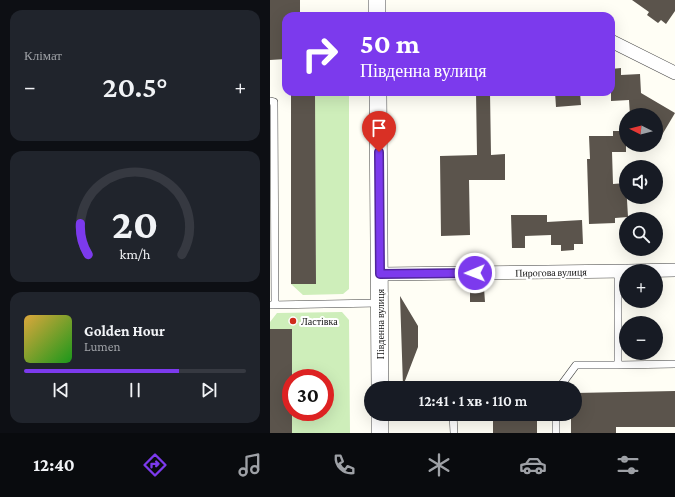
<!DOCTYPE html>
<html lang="uk">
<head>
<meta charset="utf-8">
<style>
	:root { --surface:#171b24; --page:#20242c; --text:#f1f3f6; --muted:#9ea1a6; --line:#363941; --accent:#7c3aed }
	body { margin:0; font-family:"Crimson Pro",serif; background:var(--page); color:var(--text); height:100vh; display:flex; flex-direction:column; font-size:15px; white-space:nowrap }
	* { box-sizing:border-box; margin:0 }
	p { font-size:13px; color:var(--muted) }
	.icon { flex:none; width:22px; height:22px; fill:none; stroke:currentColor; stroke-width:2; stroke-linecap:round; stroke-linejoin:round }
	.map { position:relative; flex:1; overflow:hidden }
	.drawer { display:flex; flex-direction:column; gap:10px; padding:10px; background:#0d0f14; width:270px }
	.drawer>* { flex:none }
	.top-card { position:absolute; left:12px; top:12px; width:333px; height:84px; border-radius:12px; box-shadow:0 4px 16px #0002; background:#7c3aed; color:#fff; overflow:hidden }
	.needle { width:26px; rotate:276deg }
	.buttons { position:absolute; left:349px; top:108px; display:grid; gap:8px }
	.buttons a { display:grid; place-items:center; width:44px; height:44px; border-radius:50%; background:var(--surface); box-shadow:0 4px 16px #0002; font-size:20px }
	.speed { position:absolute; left:12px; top:369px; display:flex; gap:8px; font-size:20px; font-weight:700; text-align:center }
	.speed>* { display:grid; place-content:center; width:52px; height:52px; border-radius:50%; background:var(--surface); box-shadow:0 4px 16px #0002; line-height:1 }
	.speed .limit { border:6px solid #d22; background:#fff; color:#111 }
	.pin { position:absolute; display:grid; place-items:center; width:34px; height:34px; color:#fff; margin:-41px -17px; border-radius:50% 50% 50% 0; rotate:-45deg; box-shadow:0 0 4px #0007 }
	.pin .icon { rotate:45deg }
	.me { position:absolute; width:44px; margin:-22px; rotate:269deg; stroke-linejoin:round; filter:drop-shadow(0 0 3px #0008) }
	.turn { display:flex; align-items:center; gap:14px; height:84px; padding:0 12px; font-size:18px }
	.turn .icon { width:52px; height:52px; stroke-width:2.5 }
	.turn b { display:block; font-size:28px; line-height:34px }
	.big { font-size:30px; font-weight:600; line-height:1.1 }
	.drawer .card { flex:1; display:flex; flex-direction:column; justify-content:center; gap:6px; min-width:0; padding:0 14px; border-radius:12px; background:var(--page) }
	.drawer .dial { align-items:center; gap:0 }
	.dial svg { height:104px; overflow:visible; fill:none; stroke:var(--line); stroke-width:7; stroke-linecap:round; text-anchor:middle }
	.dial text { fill:var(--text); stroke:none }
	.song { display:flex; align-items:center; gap:12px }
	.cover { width:48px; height:48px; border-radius:6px; background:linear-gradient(135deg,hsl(40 70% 55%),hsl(120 70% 35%)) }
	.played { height:4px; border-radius:2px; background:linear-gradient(90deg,var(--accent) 70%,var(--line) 70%) }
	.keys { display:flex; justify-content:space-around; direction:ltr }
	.heat { display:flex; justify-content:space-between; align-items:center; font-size:22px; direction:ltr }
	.trip { position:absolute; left:94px; top:381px; width:218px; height:40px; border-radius:20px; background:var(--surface); box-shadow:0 4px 16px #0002; font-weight:600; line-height:40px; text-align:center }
	.dock { display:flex; height:64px; justify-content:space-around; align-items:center; background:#090b0e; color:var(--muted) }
	.dock .icon { width:28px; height:28px }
	.dock .active { color:var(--accent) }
	.dock b { font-size:18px; color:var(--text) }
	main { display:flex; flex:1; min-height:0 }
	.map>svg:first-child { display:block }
	.green { fill:#ceeeba }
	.building { fill:#5b544c }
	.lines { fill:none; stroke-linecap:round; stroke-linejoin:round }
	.service-casing { stroke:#444; stroke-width:8 }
	.minor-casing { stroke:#444; stroke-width:14 }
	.tertiary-casing { stroke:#444; stroke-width:18 }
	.service { stroke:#fff; stroke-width:7 }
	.minor { stroke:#fff; stroke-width:13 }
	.tertiary { stroke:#fff; stroke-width:17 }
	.route-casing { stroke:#51269a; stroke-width:10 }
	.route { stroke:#7c3aed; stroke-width:7 }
	.poi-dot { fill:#cf2c1b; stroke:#fff; stroke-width:1.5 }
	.labels { text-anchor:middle; stroke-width:4; stroke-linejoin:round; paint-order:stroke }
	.street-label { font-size:10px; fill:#111; stroke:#fff }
	.poi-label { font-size:10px; fill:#111; stroke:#fff; text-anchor:start }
</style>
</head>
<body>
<main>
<section class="drawer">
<div class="card"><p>Клімат</p>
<div class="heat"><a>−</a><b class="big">20.5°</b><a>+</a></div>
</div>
<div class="card dial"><svg viewBox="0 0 100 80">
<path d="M14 69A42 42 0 1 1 86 69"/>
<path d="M14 69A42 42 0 0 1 8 45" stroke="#7c3aed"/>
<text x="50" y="56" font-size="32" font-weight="700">20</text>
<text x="50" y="72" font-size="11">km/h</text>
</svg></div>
<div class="card">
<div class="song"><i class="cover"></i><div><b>Golden Hour</b><p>Lumen</p></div></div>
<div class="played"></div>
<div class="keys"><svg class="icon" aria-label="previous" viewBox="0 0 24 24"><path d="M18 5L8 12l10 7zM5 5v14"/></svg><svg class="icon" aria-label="pause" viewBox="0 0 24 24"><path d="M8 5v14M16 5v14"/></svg><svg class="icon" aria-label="next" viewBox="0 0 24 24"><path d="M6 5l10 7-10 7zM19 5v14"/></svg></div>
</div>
</section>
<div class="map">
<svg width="405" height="433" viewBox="0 0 405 433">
	<rect width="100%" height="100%" fill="#fffef5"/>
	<path class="green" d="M45 92H79V289L73 294 33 295 21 284 46 283Z
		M72 312 79 320 80 433H22V412H55V378H22V329H0V322L7 313Z"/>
	<path class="building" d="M0 0H30V16H16V59L0 60Z
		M362 0H405V11L396 24 391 20 388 23 377 15 379 12Z
		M351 68V75L370 74 371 93 405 113 386 145V115H360L359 100 341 101V69Z
		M21 92H45L46 284H21Z
		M206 92H220L221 155 235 154V180H199L200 235 171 236 170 156 207 155Z
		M285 92H310L311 105 286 107Z
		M343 131H356V152H342L343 184 356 183 358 217 345 218V223L319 224 317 159H320L319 136H343Z
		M241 215H277V222L312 220 313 244H304V250L291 251V245H281V235L255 236V248H242Z
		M214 288 215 302H200V289Z
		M130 296 148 326V347L133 386Z
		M0 329H22V433H0Z
		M405 391V427H346V433H301V414H305V393Z
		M223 414H267V433H223Z"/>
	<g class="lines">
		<g class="service-casing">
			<path id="service" d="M0 101 4 102 5 305
				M0 305 109 303
				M348 365 405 364
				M289 388 306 365H348V271
				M183 414 184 433
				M286 433V414"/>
		</g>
		<g class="minor-casing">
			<path id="minor" d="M341 41 405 73
				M358 271 405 270
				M110 274 356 271"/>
		</g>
		<g class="tertiary-casing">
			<path id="tertiary" d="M107 0V16
				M108 92 110 388
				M110 414V433"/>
		</g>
		<use href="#service" class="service"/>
		<use href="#minor" class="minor"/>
		<use href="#tertiary" class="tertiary"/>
	</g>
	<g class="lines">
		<g class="route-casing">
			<path id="route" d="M109 152 110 274 205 273"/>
		</g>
		<use href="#route" class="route"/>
	</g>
	<circle class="poi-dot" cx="23" cy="321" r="4"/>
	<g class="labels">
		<g class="street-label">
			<text transform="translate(281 272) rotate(-1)" y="4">Пирогова вулиця</text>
			<text transform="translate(110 324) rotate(-90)" y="4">Південна вулиця</text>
		</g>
		<g class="poi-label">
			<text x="31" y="325">Ластівка</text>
		</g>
	</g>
</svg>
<div class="buttons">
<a><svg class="needle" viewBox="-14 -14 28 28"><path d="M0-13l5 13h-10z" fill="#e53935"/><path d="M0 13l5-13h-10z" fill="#9ea1a6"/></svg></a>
<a><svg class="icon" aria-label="sound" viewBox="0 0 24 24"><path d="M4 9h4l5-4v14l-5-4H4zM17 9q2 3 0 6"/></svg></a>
<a><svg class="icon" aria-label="search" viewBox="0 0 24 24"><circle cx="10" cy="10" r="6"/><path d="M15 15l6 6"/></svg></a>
<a>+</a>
<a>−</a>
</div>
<div class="speed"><div class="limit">30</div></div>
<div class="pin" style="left:109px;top:152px;background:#d93025"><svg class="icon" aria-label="arrive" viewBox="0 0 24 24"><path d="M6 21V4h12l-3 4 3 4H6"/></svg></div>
<svg class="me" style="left:205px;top:273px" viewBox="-20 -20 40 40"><circle r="17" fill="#7c3aed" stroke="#fff" stroke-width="3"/><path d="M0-11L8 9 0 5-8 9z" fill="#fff"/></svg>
<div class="trip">12:41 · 1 хв · 110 m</div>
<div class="top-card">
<div class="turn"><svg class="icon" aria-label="right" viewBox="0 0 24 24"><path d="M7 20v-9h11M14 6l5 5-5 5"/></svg><div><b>50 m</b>Південна вулиця</div></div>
</div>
</div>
</main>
<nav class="dock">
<b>12:40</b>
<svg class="icon active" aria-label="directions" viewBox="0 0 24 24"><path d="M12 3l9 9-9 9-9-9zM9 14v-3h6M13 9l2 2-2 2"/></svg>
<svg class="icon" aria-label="music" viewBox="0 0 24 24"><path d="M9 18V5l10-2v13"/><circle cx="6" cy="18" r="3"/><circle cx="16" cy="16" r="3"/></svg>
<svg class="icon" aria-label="phone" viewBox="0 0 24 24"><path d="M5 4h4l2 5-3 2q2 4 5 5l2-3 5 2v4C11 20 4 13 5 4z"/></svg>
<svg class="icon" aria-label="climate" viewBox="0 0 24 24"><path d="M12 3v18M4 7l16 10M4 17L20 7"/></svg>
<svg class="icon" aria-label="car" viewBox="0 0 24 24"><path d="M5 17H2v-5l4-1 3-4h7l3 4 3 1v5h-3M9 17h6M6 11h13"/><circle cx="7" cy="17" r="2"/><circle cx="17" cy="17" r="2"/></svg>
<svg class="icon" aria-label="filters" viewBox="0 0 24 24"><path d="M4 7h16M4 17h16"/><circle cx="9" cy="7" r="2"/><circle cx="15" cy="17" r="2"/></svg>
</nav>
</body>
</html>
